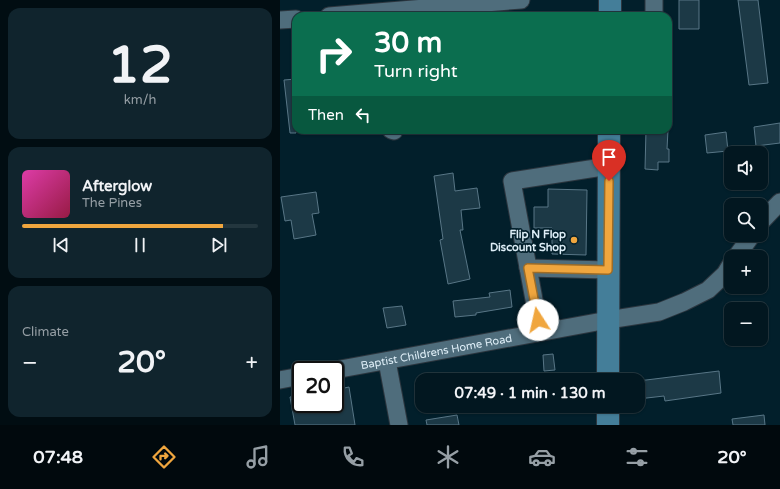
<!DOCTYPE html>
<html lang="en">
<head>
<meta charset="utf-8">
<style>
	:root { --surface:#021720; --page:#10242d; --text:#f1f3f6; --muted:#969fa5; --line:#23363e; --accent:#f0a63e }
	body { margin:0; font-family:"Varela Round",sans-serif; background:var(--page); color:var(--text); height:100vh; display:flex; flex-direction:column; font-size:15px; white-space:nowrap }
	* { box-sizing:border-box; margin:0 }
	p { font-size:13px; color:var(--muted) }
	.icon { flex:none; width:22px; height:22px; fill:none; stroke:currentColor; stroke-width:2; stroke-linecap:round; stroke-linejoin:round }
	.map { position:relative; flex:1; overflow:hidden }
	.details { display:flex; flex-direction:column; gap:8px; padding:8px; background:#010d12; width:280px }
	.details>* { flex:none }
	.hud { position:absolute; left:12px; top:12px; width:380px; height:122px; border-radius:12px; box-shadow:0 1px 3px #0004,0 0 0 1px var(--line); background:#0b6e4f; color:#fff; overflow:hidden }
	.controls { position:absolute; left:444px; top:146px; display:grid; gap:8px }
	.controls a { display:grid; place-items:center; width:44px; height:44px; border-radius:8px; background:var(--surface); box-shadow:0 1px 3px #0004,0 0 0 1px var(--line); font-size:20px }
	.speed { position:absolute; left:12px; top:361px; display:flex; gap:8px; font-size:20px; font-weight:700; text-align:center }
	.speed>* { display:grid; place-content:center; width:52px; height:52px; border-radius:50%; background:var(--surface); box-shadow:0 1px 3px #0004,0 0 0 1px var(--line); line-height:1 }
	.speed .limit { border:2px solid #111; border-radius:6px; background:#fff; color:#111 }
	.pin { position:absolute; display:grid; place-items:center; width:34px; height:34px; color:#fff; margin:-41px -17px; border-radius:50% 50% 50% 0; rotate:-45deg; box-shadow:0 0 4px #0007 }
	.pin .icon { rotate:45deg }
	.me { position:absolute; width:44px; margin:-22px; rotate:350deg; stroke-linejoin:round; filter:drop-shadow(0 0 3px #0008) }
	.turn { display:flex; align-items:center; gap:14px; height:84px; padding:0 16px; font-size:18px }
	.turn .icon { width:52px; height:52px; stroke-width:2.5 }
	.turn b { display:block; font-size:28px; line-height:34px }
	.then { display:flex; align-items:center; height:38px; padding:0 16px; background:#0003; gap:8px; font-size:15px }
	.big { font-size:30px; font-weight:700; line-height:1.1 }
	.details .card { flex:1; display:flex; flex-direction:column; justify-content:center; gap:6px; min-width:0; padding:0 14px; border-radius:12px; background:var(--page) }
	.details .dial { align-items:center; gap:0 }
	.dial b { font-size:52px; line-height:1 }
	.song { display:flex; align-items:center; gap:12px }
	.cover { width:48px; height:48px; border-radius:6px; background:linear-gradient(135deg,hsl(320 70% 55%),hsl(340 70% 35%)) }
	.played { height:4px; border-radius:2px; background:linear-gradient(90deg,var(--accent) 85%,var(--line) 85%) }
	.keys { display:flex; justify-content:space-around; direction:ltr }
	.heat { display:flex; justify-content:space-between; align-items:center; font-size:22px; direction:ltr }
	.trip { position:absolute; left:135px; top:373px; width:230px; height:40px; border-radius:12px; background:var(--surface); box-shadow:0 1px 3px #0004,0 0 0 1px var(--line); font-weight:700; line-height:40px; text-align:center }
	.tabs { display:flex; height:64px; justify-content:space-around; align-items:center; background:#01090d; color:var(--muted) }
	.tabs .icon { width:28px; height:28px }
	.tabs .active { color:var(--accent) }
	.tabs b { font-size:18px; color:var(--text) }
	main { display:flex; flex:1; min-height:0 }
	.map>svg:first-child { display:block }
	.building { fill:#1c3946; stroke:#587686 }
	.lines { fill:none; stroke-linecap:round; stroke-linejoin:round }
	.minor-casing { stroke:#2c363f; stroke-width:19 }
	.major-casing { stroke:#2c363f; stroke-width:24 }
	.minor { stroke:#4f6d7c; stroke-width:17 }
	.major { stroke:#447e99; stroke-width:22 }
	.route-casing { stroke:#9c6c28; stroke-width:10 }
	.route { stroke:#f0a63e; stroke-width:7 }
	.poi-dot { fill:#f0a63e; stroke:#021f2b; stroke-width:1.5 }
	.labels { text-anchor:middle; stroke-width:3.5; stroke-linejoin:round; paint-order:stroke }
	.poi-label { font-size:11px; font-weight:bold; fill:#deeef7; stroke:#021f2b; text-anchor:end }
	.street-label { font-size:11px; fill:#deeef7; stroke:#021f2b }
</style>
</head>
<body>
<main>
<section class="details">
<div class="card dial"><b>12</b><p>km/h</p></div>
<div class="card">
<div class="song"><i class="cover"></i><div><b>Afterglow</b><p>The Pines</p></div></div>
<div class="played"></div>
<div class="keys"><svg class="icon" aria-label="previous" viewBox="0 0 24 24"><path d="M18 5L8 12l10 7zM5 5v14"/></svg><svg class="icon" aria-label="pause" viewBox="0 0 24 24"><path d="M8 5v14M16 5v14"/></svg><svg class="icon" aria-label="next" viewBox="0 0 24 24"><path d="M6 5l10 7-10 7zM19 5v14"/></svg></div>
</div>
<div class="card"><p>Climate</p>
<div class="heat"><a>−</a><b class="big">20°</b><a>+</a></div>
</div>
</section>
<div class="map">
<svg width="500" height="425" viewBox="0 0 500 425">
	<rect width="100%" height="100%" fill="#021f2b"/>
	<path class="building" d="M399 0H419V29H399Z
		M458 0H478L488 83 469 85Z
		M16 79V133H10L4 80Z
		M500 123V143L476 146 474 127Z
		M366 130H388L387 149H389V162H378V170L365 169Z
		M446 132 448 151 427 153 425 135Z
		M173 173 175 191 197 188 200 208 181 210 183 230H180L190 279 168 284 160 240 163 239 154 176Z
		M268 189 307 190 306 255 272 254V228H254V207H268Z
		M36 192 39 213 32 214 36 235 14 239 11 220 5 221 1 197Z
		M230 290 232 307 196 313V315L175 317 173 301 210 297 209 293Z
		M122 306 126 325 107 328 103 308Z
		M273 354 275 370 264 371 263 355Z
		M439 371 441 393 385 401 384 396 358 399V381Z
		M69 387 75 425H15L10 397 21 395V404H55V390Z
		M177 415 179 425H147L146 420Z
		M484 415 485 425H453L452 419Z"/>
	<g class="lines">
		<g class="minor-casing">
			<g id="minor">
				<path d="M374 0V16"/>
				<path d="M49 16 241 0"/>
				<path d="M0 20 16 19"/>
				<path d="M111 130 114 131"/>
				<path d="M481 222 500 202"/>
				<path d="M456 257 472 235"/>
				<path d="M248 268 328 270"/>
				<path d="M260 332 232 181 329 166"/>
				<path d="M107 361 119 425"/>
				<path id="s1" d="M55 370 328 320 379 312 404 302 428 290 445 274 451 264"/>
				<path d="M0 380 21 376"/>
			</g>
		</g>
		<g class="major-casing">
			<path id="major" d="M330 16V0
				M328 380 329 130
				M328 406V425"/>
		</g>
		<use href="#minor" class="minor"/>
		<use href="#major" class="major"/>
	</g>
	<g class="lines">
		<g class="route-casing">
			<path id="route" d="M258 320 248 268 328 270 329 181"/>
		</g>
		<use href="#route" class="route"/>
	</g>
	<circle class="poi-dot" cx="294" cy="240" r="4"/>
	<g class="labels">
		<g class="poi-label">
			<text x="286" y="238">Flip N Flop<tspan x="286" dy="13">Discount Shop</tspan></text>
		</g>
		<g class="street-label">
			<text dy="4" stroke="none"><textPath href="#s1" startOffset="103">Baptist Childrens Home Road</textPath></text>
		</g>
	</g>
</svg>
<div class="controls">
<a><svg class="icon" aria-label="sound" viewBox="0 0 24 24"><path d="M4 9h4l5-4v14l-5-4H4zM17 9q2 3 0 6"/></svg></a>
<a><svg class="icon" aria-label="search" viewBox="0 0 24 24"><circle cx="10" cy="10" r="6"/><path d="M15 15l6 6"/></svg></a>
<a>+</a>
<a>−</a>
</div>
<div class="speed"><div class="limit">20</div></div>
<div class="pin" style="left:329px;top:181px;background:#d93025"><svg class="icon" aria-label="arrive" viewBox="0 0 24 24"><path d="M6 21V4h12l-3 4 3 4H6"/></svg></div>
<svg class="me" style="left:258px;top:320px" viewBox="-20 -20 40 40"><circle r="19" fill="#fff"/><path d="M0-13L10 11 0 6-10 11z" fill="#f0a63e"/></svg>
<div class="trip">07:49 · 1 min · 130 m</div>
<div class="hud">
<div class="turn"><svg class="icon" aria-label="right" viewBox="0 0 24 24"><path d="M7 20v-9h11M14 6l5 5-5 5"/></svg><div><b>30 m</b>Turn right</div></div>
<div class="then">Then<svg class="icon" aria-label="left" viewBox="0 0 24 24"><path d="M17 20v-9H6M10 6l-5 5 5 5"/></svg></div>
</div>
</div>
</main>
<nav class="tabs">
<b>07:48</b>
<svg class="icon active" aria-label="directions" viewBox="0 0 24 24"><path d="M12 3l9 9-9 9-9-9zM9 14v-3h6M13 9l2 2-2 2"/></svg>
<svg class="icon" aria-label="music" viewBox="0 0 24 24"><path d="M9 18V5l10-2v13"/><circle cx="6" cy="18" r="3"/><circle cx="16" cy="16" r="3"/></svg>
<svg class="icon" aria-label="phone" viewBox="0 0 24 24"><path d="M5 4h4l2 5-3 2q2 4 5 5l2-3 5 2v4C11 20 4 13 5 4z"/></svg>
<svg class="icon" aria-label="climate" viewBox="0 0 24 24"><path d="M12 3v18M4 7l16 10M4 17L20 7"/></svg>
<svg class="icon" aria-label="car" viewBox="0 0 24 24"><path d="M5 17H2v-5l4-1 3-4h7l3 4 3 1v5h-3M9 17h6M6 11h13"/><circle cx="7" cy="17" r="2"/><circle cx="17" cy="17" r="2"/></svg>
<svg class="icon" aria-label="filters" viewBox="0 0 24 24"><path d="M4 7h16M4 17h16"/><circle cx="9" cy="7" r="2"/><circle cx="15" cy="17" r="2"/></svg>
<b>20°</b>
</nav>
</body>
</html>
